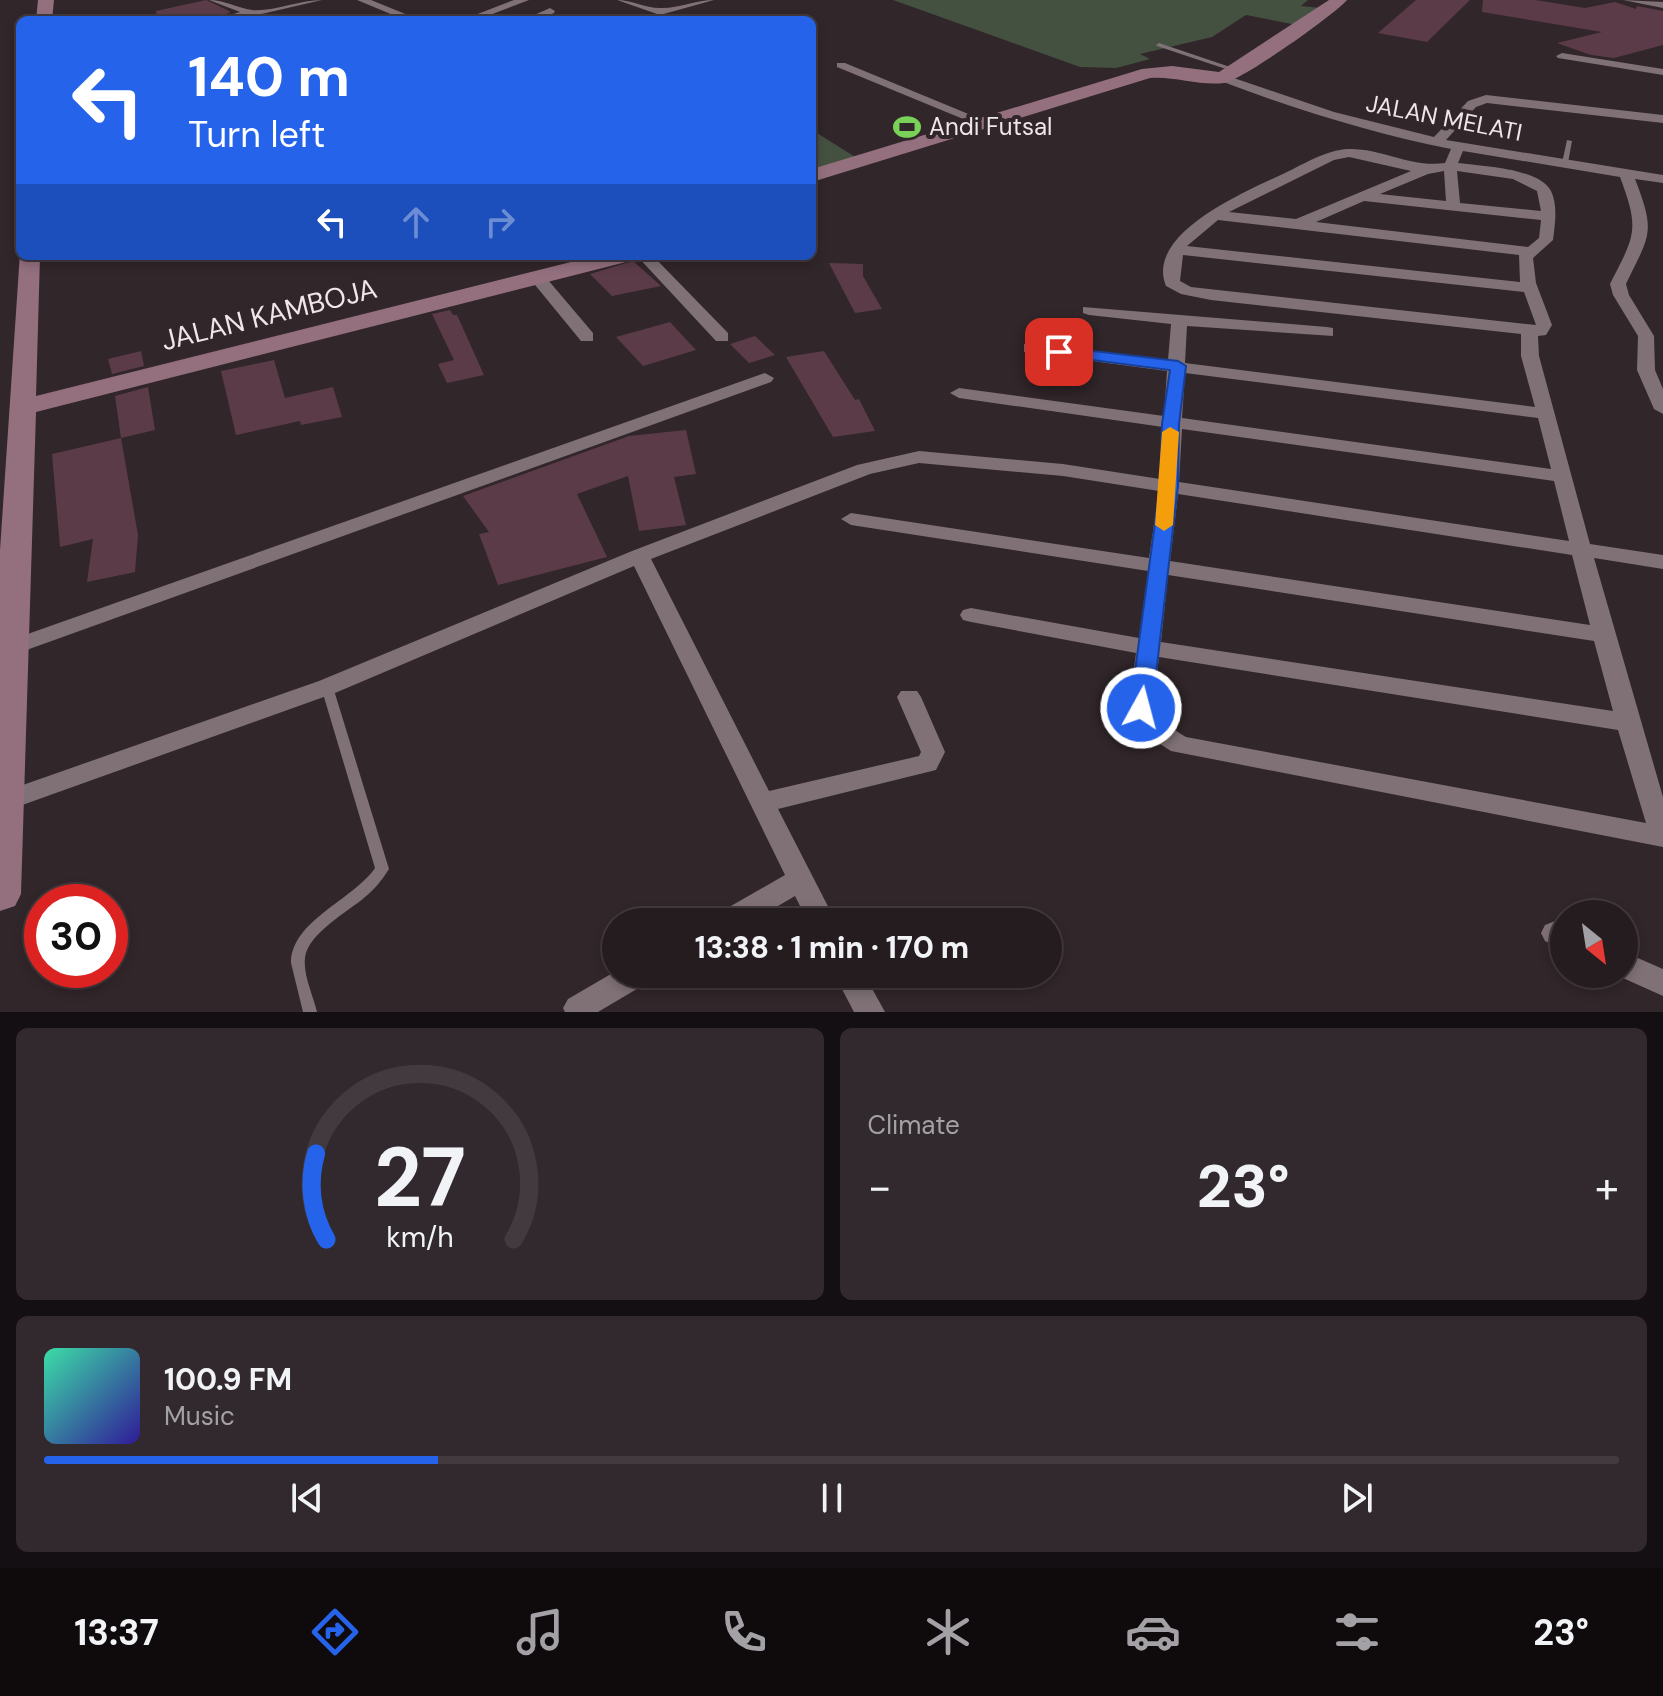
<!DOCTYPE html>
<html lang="en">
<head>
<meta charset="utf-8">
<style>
	:root { --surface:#251c20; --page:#31292d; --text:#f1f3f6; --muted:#a3a1a5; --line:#423a3e; --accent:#2563eb }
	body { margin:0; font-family:"DM Sans",sans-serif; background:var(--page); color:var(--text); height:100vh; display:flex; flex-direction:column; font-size:30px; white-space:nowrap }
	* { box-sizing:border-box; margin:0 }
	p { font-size:26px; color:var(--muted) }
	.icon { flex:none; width:44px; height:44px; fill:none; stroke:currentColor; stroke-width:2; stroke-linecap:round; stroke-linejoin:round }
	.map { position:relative; height:1012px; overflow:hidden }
	.side { display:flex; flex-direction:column; gap:16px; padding:16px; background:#140f12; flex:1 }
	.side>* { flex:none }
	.top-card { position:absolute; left:16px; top:16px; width:800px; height:244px; border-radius:12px; box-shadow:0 4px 12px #0003,0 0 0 2px var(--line); background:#2563eb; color:#fff; overflow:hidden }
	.needle { width:52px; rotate:150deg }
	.fabs { position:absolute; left:1550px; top:900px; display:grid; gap:16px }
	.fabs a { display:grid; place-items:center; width:88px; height:88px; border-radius:50%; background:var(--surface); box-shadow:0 4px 12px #0003,0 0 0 2px var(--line); font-size:40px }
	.speed { position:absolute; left:24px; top:884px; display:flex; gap:16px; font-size:40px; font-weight:700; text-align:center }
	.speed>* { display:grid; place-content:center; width:104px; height:104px; border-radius:50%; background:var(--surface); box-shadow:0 4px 12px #0003,0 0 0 2px var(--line); line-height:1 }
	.speed .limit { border:12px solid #d22; background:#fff; color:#111 }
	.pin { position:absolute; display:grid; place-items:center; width:68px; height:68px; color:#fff; margin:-34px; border-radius:16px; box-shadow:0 4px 12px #0006 }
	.me { position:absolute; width:88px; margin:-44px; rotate:7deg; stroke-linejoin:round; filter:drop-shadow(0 0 6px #0008) }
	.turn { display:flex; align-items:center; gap:28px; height:168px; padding:0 40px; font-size:36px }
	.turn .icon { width:104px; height:104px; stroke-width:2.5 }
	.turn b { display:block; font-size:56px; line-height:68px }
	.lanes { display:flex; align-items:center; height:76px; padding:0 40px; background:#0003; justify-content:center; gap:40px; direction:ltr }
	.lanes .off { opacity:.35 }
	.big { font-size:60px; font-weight:800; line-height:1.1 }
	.side .tile { flex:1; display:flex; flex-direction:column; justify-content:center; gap:12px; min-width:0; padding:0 28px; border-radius:12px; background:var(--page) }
	.side .dial { align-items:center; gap:0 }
	.dial svg { height:208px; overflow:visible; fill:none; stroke:var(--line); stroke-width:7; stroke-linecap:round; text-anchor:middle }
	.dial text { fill:var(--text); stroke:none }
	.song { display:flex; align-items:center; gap:24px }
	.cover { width:96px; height:96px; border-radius:12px; background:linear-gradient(135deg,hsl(160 70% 55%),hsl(250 70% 35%)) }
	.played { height:8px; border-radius:4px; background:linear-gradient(90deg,var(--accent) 25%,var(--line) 25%) }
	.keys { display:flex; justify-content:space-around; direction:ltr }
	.heat { display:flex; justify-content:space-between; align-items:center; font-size:44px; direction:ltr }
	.side .tiles { flex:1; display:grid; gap:16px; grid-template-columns:1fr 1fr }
	.tile:last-child { grid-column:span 2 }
	.trip { position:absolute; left:602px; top:908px; width:460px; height:80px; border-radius:40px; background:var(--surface); box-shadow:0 4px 12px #0003,0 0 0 2px var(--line); font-weight:800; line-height:80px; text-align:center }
	.dock { display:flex; height:128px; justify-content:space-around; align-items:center; background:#0f0b0d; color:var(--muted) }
	.dock .icon { width:56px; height:56px }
	.dock .on { color:var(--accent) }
	.dock b { font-size:36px; color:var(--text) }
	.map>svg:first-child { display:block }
	.green { fill:#445040 }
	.building { fill:#5c3b49 }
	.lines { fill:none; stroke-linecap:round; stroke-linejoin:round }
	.lane { fill:#7f7176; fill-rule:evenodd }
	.street { fill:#7f7176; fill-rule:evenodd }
	.secondary { fill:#94707f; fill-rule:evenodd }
	.route { fill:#2563eb; stroke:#184099; stroke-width:2 }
	.slow { fill:#f59e0b }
	.labels { text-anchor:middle; stroke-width:8; stroke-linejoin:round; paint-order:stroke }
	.far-street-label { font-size:24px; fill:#eee6e8; stroke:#31262a }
	.far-poi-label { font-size:24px; fill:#eee6e8; stroke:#31262a; text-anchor:start }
	.street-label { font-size:28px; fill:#eee6e8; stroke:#31262a }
</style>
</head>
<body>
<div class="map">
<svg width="1663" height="1012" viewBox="0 0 1663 1012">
	<rect width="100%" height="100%" fill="#31262a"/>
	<path class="green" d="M893 0H1308L1301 6 1322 8 1297 25 1246 15 1212 37 1140 54 1150 59 1116 68 1080 67Z
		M812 130 857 158 812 172Z"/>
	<path class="building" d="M206 0 231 12 211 20H157L156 11Z
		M1416 0H1470L1427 42 1378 33Z
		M1483 0H1535L1585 8 1615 2 1636 9 1637 6 1663 11V45L1614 58 1591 55 1557 43 1602 32 1482 12Z
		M633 261 661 286 612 296 590 274Z
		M829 263 863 264V276L882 309 855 313Z
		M450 310 453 315H457L484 375 447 383 438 364 454 360 432 314Z
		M670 322 696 350 643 366 616 337Z
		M755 336 775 355 749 363 730 344Z
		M141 351 144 366 112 374 108 359Z
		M824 351 855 400 859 399 875 431 833 437 786 357Z
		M274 360 285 398 333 387 342 417 301 425 300 421 236 435 221 371Z
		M148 387 155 430 121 438 115 396Z
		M686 430 696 474 674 477 686 525 639 531 628 476 577 494 607 557 498 585 479 534 489 532 463 496 629 436Z
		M121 438 138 535 135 572 87 582 93 539 60 547 52 454Z"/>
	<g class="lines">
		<path class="lane" d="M1159 43 1236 69 1237 70 1232 71 1157 46 1156 45Z
			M1567 140 1572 141 1568 163 1565 165 1562 163Z
			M327 683 331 684 333 687 389 869C382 880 375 889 365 897 348 912 308 933 305 958 303 975 313 995 317 1012H303L291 963C291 921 353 900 375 868L321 687 323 684Z"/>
		<path class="street" d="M209 0C225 0 237 8 252 10 272 12 300 0 322 0L235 20H214L240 12Z
			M357 0H371L420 20H405Z
			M514 0H529L477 20H462Z
			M617 0C632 0 647 9 662 8 680 8 696 0 714 0L660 15Z
			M1623 0 1663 2V8Z
			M550 8 555 11 554 13 537 20H523Z
			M1562 53 1663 69V75L1558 58 1556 56Z
			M837 63H845L995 125 985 128 837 67Z
			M1222 74 1334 112 1434 137 1468 101 1486 95 1663 115V123L1487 103 1476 107 1446 140 1663 175V183L1635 179C1656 233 1650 234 1626 284L1629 295 1654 336 1655 370 1663 389V414L1654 409 1637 370 1638 336 1613 295 1610 284C1635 235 1640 230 1620 177L1463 151 1458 163C1481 166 1539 168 1551 191 1558 205 1555 225 1553 240L1533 258 1536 283 1552 325 1546 335 1538 336 1539 356 1590 544 1663 555V569L1594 558 1663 797V847L1171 751C1121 721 1129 706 1136 653L971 622 963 620 960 615 963 610 971 608 1139 638 1148 571 851 525 841 519 851 513 1149 558 1159 491 1063 476 919 463 870 474 651 559 769 791 919 756 921 752 897 697 901 691H917L921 697 945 752 936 770 778 809 836 922H808L795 896 751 922H713L717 914 785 875 634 566 335 693 14 808 0 809V793L319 681 632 551 857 465 919 451 1063 464 1160 479 1163 427 959 398 950 393 959 388 1164 416 1167 371 1024 352V344L1030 343 1168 360 1171 324 1089 315 1083 313V307L1327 327 1333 328V336L1187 326 1185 363 1535 407 1521 356V334L1211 300 1181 294 1166 286C1144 233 1249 190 1285 173 1304 164 1326 150 1348 149 1382 148 1411 168 1445 163L1451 149C1371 133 1294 109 1218 80L1216 78ZM1349 157 1411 171 1296 219 1229 212 1334 160ZM1444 171 1446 201 1380 194 1428 174ZM1457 171 1513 179 1537 191 1541 211 1460 203ZM1364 201 1541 220 1539 238 1528 247 1316 222ZM1218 220 1519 255 1520 282 1187 246ZM1183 255 1524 292 1536 325 1191 287 1180 281ZM1185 373 1538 418 1551 469 1182 418ZM1182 429 1554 481 1569 541 1179 482ZM1178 494 1572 555 1590 625 1170 561ZM1168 575 1594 641 1613 711 1161 642ZM1159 657 1618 730 1646 823 1186 737C1143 712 1154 702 1159 657Z
			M637 256H653L728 333V341H716Z
			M537 272 543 274 593 333V341H581L531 280V274Z
			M765 373 774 378 771 382 21 652H5L2 647 5 642Z
			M1555 921 1564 924V950L1545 941 1541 933 1545 925Z
			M1624 952 1663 969V996L1614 974H1624Z
			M616 971V974H652L647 983 598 1012H565L563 1008 568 999Z
			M834 974H864L885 1012H854Z"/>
		<path class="secondary" d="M38 0H54L52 20H36Z
			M1329 0H1347C1333 16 1242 80 1224 83 1200 86 1174 76 1150 78L812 182V169L1142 69 1172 66 1219 72Z
			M20 253V256H40L36 396 595 256H633L630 261 36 412 21 894 15 906 0 911V550Z"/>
	</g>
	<path class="route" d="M1059 347 1178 361 1186 366 1179 424 1178 486 1152 708 1141 716 1130 708 1160 486 1162 424 1170 370 1054 355V348Z"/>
	<path class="slow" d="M1170 427 1179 432 1173 525 1164 531 1155 525 1162 432Z"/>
	<defs>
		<g id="stadium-bare" transform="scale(2.16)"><path d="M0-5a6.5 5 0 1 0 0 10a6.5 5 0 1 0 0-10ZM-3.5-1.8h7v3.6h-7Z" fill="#79d157" stroke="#31262a" stroke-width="2.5" paint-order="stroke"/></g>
	</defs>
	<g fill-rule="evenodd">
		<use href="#stadium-bare" x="907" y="127"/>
	</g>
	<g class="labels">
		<g class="far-street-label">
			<text transform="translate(1444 118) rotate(11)" y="8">JALAN MELATI</text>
		</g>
		<g class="far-poi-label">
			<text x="929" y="135">Andi Futsal</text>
		</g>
		<g class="street-label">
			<text transform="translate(269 314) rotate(-14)" y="10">JALAN KAMBOJA</text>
		</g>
	</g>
</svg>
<div class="fabs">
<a><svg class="needle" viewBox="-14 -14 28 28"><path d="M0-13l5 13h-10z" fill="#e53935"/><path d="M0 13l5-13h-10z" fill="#a3a1a5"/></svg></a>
</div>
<div class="speed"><div class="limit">30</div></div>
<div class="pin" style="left:1059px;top:352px;background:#d93025"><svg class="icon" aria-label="arrive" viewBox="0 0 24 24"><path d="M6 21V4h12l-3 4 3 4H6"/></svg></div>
<svg class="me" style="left:1141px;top:708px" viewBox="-20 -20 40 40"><circle r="17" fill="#2563eb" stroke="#fff" stroke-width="3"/><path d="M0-11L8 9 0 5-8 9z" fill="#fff"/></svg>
<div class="trip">13:38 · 1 min · 170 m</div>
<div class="top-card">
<div class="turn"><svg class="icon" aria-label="left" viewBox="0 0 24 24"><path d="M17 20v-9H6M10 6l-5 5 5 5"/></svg><div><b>140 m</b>Turn left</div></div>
<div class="lanes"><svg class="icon" aria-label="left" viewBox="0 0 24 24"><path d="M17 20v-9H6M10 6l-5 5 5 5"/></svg><svg class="icon off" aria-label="ahead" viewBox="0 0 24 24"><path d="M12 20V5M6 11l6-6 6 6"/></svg><svg class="icon off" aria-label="right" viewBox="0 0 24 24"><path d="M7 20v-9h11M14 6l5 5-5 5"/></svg></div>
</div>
</div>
<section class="side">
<div class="tiles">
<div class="tile dial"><svg viewBox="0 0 100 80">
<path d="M14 69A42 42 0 1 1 86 69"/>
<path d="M14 69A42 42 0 0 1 10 36" stroke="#2563eb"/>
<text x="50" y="56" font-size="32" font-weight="700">27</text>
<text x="50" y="72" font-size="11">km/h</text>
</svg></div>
<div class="tile"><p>Climate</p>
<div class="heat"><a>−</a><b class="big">23°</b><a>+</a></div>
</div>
<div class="tile">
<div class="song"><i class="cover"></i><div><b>100.9 FM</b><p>Music</p></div></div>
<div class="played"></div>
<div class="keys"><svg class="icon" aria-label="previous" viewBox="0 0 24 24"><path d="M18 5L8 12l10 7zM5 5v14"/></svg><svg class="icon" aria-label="pause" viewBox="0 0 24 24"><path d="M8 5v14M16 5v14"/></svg><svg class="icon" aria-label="next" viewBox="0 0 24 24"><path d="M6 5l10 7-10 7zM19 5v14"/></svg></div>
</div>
</div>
</section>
<nav class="dock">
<b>13:37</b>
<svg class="icon on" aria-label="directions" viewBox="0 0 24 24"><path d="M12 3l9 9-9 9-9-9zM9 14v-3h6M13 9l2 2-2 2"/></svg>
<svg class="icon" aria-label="music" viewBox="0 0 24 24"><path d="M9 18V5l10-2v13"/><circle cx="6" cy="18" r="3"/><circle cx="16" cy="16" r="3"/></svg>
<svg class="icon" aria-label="phone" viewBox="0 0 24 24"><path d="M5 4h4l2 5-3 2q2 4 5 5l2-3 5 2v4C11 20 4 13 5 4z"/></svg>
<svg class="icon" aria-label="climate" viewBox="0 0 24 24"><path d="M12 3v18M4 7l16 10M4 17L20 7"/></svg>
<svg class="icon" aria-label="car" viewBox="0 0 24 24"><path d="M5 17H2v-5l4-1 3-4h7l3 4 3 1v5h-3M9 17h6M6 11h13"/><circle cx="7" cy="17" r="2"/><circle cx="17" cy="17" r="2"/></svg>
<svg class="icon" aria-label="filters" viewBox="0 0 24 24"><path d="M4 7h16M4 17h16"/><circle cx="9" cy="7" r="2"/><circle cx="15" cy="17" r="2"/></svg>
<b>23°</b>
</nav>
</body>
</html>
